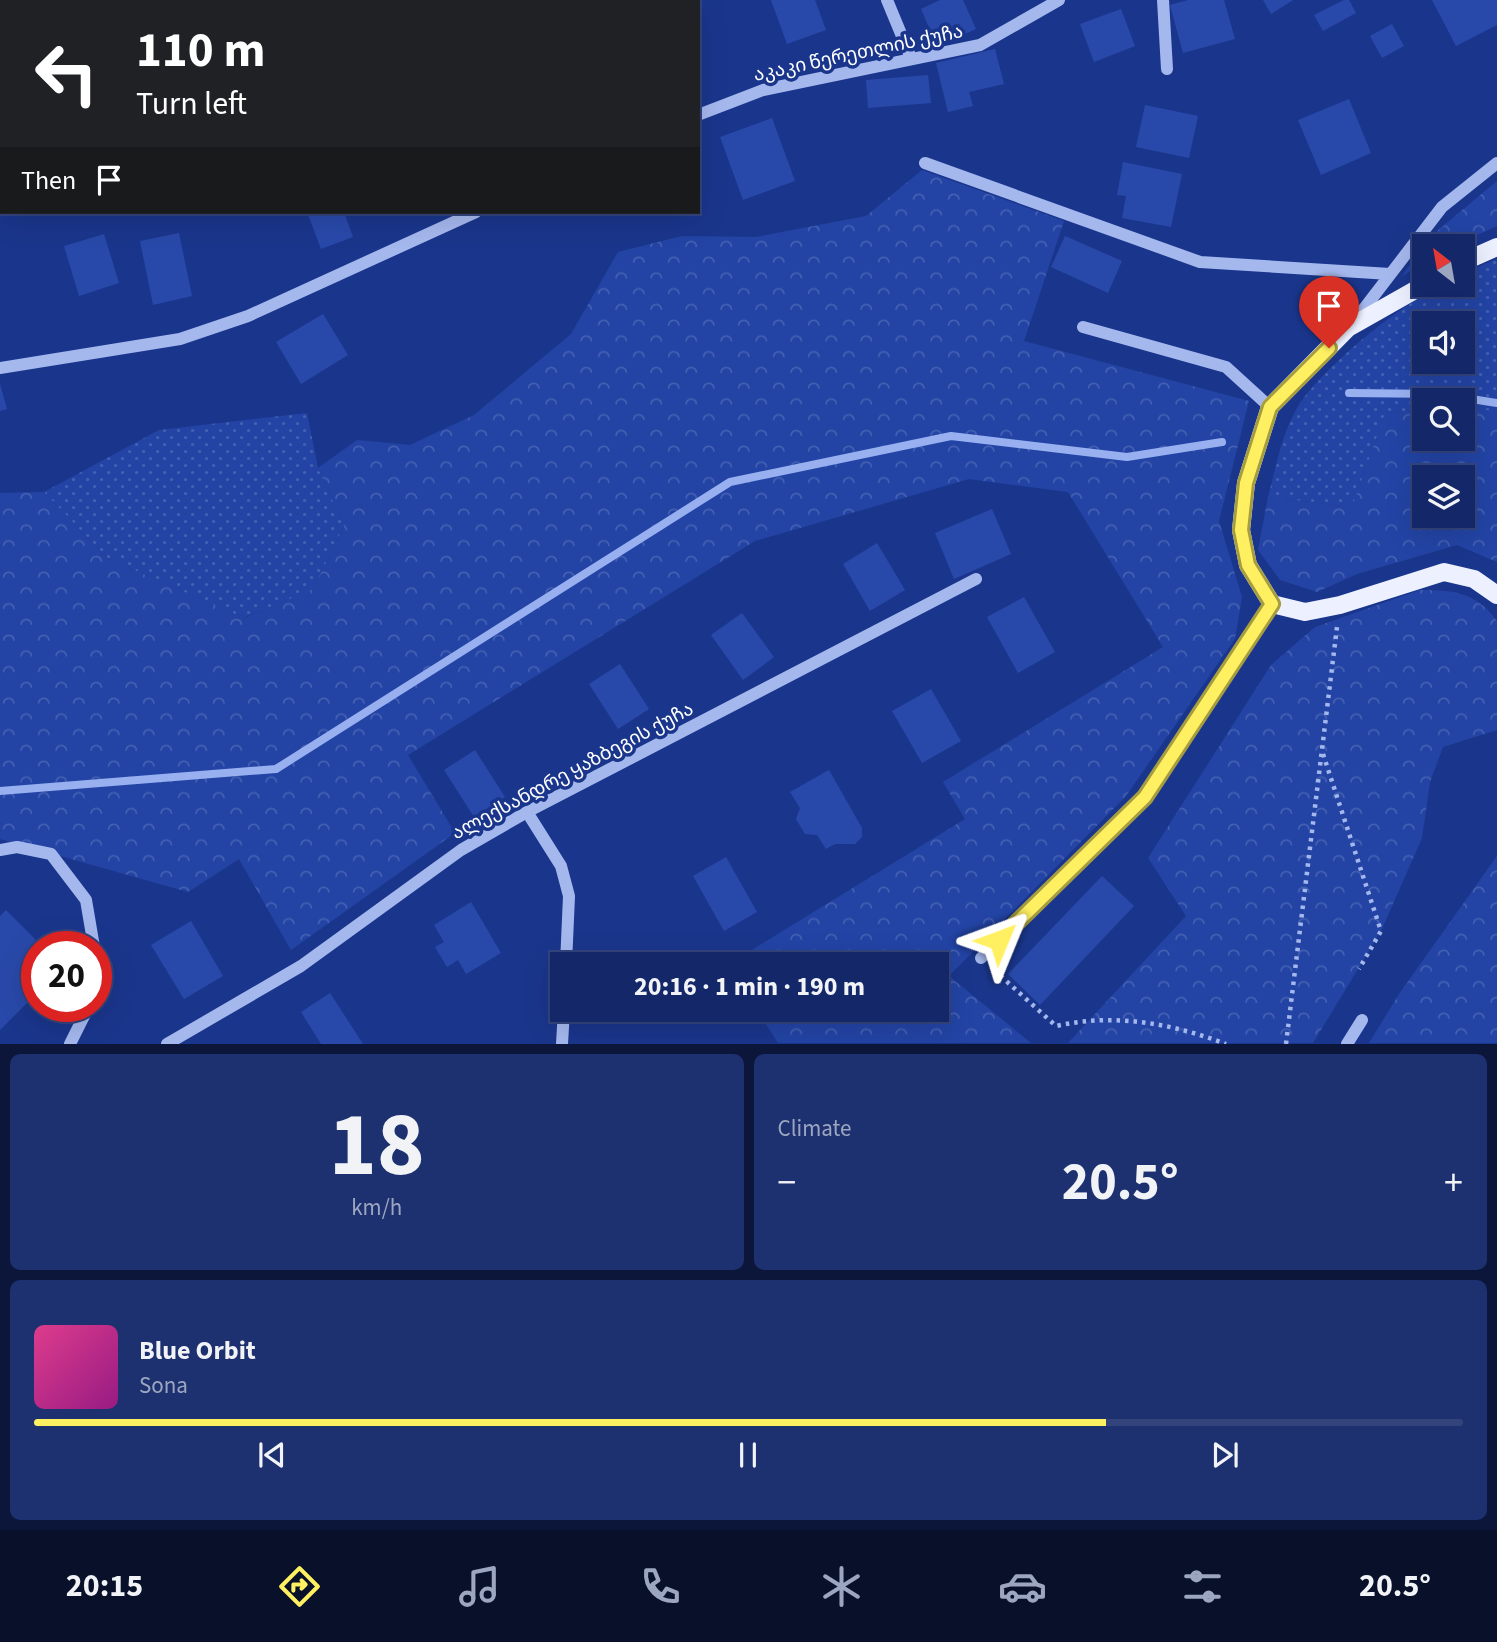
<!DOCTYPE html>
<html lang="en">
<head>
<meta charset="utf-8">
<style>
	:root { --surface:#142869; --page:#1d306f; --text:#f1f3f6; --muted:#9da6c0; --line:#33447d; --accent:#fff062 }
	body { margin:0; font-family:"Source Sans 3","Noto Sans Georgian",sans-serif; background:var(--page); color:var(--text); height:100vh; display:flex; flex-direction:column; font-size:26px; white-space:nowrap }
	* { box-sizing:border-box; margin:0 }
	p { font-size:23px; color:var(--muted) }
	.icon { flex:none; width:38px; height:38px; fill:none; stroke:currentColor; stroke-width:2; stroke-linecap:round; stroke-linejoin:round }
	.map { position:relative; height:1044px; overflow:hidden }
	.side { display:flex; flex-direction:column; gap:10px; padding:10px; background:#0b163a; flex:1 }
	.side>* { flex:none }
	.hud { position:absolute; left:0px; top:0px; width:700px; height:214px; box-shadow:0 7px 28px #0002,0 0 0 2px var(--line); background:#202124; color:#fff; overflow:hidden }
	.needle { width:46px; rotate:329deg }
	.tools { position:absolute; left:1412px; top:234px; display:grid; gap:14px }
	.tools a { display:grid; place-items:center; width:63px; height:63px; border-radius:0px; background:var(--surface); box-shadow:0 7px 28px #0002,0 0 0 2px var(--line); font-size:35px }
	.speed { position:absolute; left:21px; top:931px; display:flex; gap:14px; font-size:35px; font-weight:700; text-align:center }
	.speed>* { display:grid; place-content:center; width:91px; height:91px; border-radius:50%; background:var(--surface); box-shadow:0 7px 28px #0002,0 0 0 2px var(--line); line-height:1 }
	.speed .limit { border:10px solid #d22; background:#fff; color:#111 }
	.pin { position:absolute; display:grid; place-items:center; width:60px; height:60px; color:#fff; margin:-72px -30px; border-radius:50% 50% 50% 0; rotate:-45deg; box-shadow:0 0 7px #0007 }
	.pin .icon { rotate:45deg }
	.me { position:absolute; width:77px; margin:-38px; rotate:46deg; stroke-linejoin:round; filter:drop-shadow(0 0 5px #0008) }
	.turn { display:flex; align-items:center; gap:24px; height:147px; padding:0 21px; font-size:32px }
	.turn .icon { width:91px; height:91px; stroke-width:2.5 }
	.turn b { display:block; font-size:49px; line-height:60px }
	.then { display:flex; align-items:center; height:66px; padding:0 21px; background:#0003; gap:14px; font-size:26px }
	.big { font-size:52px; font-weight:700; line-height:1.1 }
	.side .widget { flex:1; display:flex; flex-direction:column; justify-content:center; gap:10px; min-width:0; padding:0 24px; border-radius:10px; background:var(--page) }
	.side .dial { align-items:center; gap:0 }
	.dial b { font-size:91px; line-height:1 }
	.song { display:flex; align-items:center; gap:21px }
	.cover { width:84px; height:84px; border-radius:10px; background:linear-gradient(135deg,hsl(330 70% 55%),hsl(310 70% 35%)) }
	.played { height:7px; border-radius:4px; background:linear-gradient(90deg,var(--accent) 75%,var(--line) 75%) }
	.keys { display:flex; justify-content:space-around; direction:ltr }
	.heat { display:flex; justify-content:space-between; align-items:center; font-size:38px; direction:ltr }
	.side .tiles { flex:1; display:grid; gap:10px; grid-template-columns:1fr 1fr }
	.widget:last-child { grid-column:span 2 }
	.trip { position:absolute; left:550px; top:952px; width:399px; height:70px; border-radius:0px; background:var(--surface); box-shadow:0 7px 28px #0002,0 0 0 2px var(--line); font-weight:700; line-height:70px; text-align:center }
	.menu { display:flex; height:112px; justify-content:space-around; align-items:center; background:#08102a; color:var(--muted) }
	.menu .icon { width:49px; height:49px }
	.menu .current { color:var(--accent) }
	.menu b { font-size:32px; color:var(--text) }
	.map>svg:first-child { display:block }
	.grass { fill:url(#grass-dots); fill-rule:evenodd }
	.forest { fill:url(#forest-crowns); fill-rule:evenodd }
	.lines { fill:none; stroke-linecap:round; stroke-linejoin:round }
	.stream { stroke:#98b0f0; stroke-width:8 }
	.building { fill:#2949aa }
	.path { stroke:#a5b8ee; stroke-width:4.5; stroke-dasharray:3.5 5; stroke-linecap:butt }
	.minor { stroke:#a5b8ee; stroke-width:12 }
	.major { stroke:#ecf0ff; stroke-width:18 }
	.route-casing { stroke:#a69c40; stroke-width:18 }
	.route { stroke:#fff062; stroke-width:12 }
	.labels { text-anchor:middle; stroke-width:7; stroke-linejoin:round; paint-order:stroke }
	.street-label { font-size:19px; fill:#fff; stroke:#1a368c }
</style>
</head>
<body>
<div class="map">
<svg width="1497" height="1044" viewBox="0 0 1497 1044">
	<defs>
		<pattern id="grass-dots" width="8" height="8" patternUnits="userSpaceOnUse" patternTransform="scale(1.75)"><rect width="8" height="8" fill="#2344a5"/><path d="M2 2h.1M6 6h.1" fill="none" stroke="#4460b2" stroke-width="1.8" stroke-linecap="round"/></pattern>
		<pattern id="forest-crowns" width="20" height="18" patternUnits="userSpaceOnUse" patternTransform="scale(1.75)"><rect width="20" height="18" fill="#2344a5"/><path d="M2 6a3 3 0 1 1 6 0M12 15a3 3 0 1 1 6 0" fill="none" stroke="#4460b2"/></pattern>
	</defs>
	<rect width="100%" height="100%" fill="#1a368c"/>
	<path class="grass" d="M1497 259V410H1463V401H1424V411L1386 413 1352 507 1268 497C1276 468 1281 436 1296 410 1317 372 1401 303 1442 286 1448 284 1456 285 1463 285V273ZM1424 324H1463V362H1424Z
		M307 413 318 468 344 526 313 590 243 618 107 558 44 492 159 430Z"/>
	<path class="forest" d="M922 170 1064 221 1024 341 1249 401 1219 521 1242 597 1235 639 1126 796 949 976 1031 1043H778L757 1010H936V964H729L965 819 943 782 1163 647 1068 492 969 479 755 541 408 755 455 833 291 950 239 859 188 892 0 839V493L44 492 107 558 244 618 313 589 344 526 318 468 357 440 410 445 474 415 571 334 618 252 682 236 756 237 866 216Z
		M1497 181V226L1451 247H1424V262L1401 277 1431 236Z
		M1463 410H1497V562L1457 545 1357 574 1317 592 1280 580 1258 550 1268 497 1352 507 1385 413 1424 411V439H1463ZM1424 478H1463V516H1424Z
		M1420 590C1453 590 1476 592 1497 621V730L1443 747 1430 782 1422 838 1381 931 1313 1043H1068L1186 916 1148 858 1271 665 1315 627Z
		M1497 856V1043H1369L1399 994Z"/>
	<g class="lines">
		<path class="stream" d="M1349 393 1440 394 1497 403
			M0 791 276 769 730 482 951 436 1127 457 1222 442"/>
	</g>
	<path class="building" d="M771 0H815L826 30 787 44Z
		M940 0H963L976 29 937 46 921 9Z
		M1188 0H1224L1235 39 1183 53 1170 5Z
		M1263 0H1293L1271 14Z
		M1344 0H1349L1356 13 1323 31 1314 15Z
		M1432 0H1497V25L1456 46Z
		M1121 9 1135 46 1094 62 1080 24Z
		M1392 24 1404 46 1382 58 1370 36Z
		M995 49 1004 84 969 92 973 106 948 112 936 63Z
		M928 75 931 103 868 108 866 80Z
		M1349 99 1371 153 1321 175 1298 120Z
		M1145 105 1198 116 1189 158 1136 147Z
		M772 118 795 181 743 200 720 137Z
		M1123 162 1182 174 1171 227 1122 218 1126 196 1117 195Z
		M307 212H344L353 237 321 249Z
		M179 233 192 296 153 305 140 241Z
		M104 234 119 283 79 296 64 246Z
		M1065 236 1122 261 1108 293 1051 267Z
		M323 314 348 355 301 384 276 342Z
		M0 384 7 409 0 411Z
		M992 509 1011 554 954 579 935 533Z
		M877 543 905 590 870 611 843 564Z
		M1024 597 1055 652 1018 673 987 617Z
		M742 613 774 657 743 680 711 635Z
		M620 664 649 709 618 729 589 684Z
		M931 689 961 741 922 763 892 711Z
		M475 750 505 797 474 817 444 770Z
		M829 770 862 828V837L855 844H835L826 849 817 835 805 834 796 819 800 808 790 792Z
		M726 857 757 912 724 931 693 876Z
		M1102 876 1134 906 1040 1005 1008 974Z
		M471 902 501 953 466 974 458 960 447 967 435 947 444 942 434 925Z
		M6 910 43 947H37V954L24 966 37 978V993L0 1030V916Z
		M191 921 223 976 184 999 151 945Z
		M330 993 363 1044H321L301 1012Z"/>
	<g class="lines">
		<path class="path" d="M1323 754 1381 931 1359 969
			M994 970 1056 1026C1114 1013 1171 1023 1226 1044
			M1286 1044 1337 627"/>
		<path class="minor" d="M15 0V2
			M333 0 334 2
			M567 0V2
			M887 0 911 58
			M1163 0 1167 69
			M0 55 2 52
			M698 115 763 90 980 45 1059 0
			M0 163 2 168
			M925 163 1200 262 1390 274
			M1353 323 1442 207 1497 163
			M1083 327 1226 367 1270 407
			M0 368 180 339 248 316 476 212
			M527 812 561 866 569 896 566 964
			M0 850 17 847 51 854 86 900 94 947
			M96 957 101 982 96 991
			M981 958 1145 798 1272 604
			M70 1044 89 1006
			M167 1044 301 966 461 850 527 812 976 579
			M562 1044 564 1010
			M1347 1044 1362 1020"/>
		<path class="major" d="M1463 262 1497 247
			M1424 285 1348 328 1270 407 1246 483 1241 530 1248 565 1272 604 1305 612 1340 605 1444 572 1474 579 1497 595"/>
	</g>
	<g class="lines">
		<g class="route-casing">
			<path id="route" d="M999 940 1145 797 1272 604 1248 565 1241 530 1246 483 1270 407 1329 348"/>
		</g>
		<use href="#route" class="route"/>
	</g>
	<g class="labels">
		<g class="street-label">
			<text transform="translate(858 52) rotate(-12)" y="7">აკაკი წერეთლის ქუჩა</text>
			<text transform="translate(572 770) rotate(-28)" y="7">ალექსანდრე ყაზბეგის ქუჩა</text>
		</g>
	</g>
</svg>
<div class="tools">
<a><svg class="needle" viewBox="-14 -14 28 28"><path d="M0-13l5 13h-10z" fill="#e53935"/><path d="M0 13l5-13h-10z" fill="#9da6c0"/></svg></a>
<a><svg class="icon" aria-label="sound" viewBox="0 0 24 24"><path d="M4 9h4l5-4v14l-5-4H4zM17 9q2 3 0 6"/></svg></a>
<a><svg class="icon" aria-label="search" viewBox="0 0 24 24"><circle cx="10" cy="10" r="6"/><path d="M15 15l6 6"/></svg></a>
<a><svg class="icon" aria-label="layers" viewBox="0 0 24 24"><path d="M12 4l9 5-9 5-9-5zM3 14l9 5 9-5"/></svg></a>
</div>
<div class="speed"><div class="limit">20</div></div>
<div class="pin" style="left:1329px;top:348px;background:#d93025"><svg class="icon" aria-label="arrive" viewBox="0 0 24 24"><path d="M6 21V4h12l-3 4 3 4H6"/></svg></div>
<svg class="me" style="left:999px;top:940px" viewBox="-20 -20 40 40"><path d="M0-17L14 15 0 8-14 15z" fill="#fff062" stroke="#fff" stroke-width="4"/></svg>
<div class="trip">20:16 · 1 min · 190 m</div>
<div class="hud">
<div class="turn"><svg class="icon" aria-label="left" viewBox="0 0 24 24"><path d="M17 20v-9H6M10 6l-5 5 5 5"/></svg><div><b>110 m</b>Turn left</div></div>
<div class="then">Then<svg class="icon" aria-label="arrive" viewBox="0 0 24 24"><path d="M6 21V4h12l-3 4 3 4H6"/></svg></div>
</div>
</div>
<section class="side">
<div class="tiles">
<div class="widget dial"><b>18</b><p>km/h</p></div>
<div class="widget"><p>Climate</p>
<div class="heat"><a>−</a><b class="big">20.5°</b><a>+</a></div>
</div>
<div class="widget">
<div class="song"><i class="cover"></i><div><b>Blue Orbit</b><p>Sona</p></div></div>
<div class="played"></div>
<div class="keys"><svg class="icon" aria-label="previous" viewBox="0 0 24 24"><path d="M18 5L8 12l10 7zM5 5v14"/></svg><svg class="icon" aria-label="pause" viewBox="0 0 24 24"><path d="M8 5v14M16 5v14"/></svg><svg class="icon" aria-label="next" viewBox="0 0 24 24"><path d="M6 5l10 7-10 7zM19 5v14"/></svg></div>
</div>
</div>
</section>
<nav class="menu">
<b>20:15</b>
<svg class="icon current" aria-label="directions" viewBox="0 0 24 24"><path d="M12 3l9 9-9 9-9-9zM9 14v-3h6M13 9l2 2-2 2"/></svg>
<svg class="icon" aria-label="music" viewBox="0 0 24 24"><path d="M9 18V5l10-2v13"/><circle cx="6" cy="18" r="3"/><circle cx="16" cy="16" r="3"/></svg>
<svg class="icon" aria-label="phone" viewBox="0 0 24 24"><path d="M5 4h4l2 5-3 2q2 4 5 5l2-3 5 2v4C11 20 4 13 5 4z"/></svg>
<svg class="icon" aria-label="climate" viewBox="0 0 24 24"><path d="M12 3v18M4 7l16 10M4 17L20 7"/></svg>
<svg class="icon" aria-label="car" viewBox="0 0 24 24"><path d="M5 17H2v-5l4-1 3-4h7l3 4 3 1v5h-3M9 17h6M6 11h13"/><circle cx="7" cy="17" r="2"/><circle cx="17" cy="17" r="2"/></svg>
<svg class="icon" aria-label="filters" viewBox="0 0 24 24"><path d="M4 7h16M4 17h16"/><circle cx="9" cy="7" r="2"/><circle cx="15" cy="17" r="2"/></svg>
<b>20.5°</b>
</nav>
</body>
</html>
